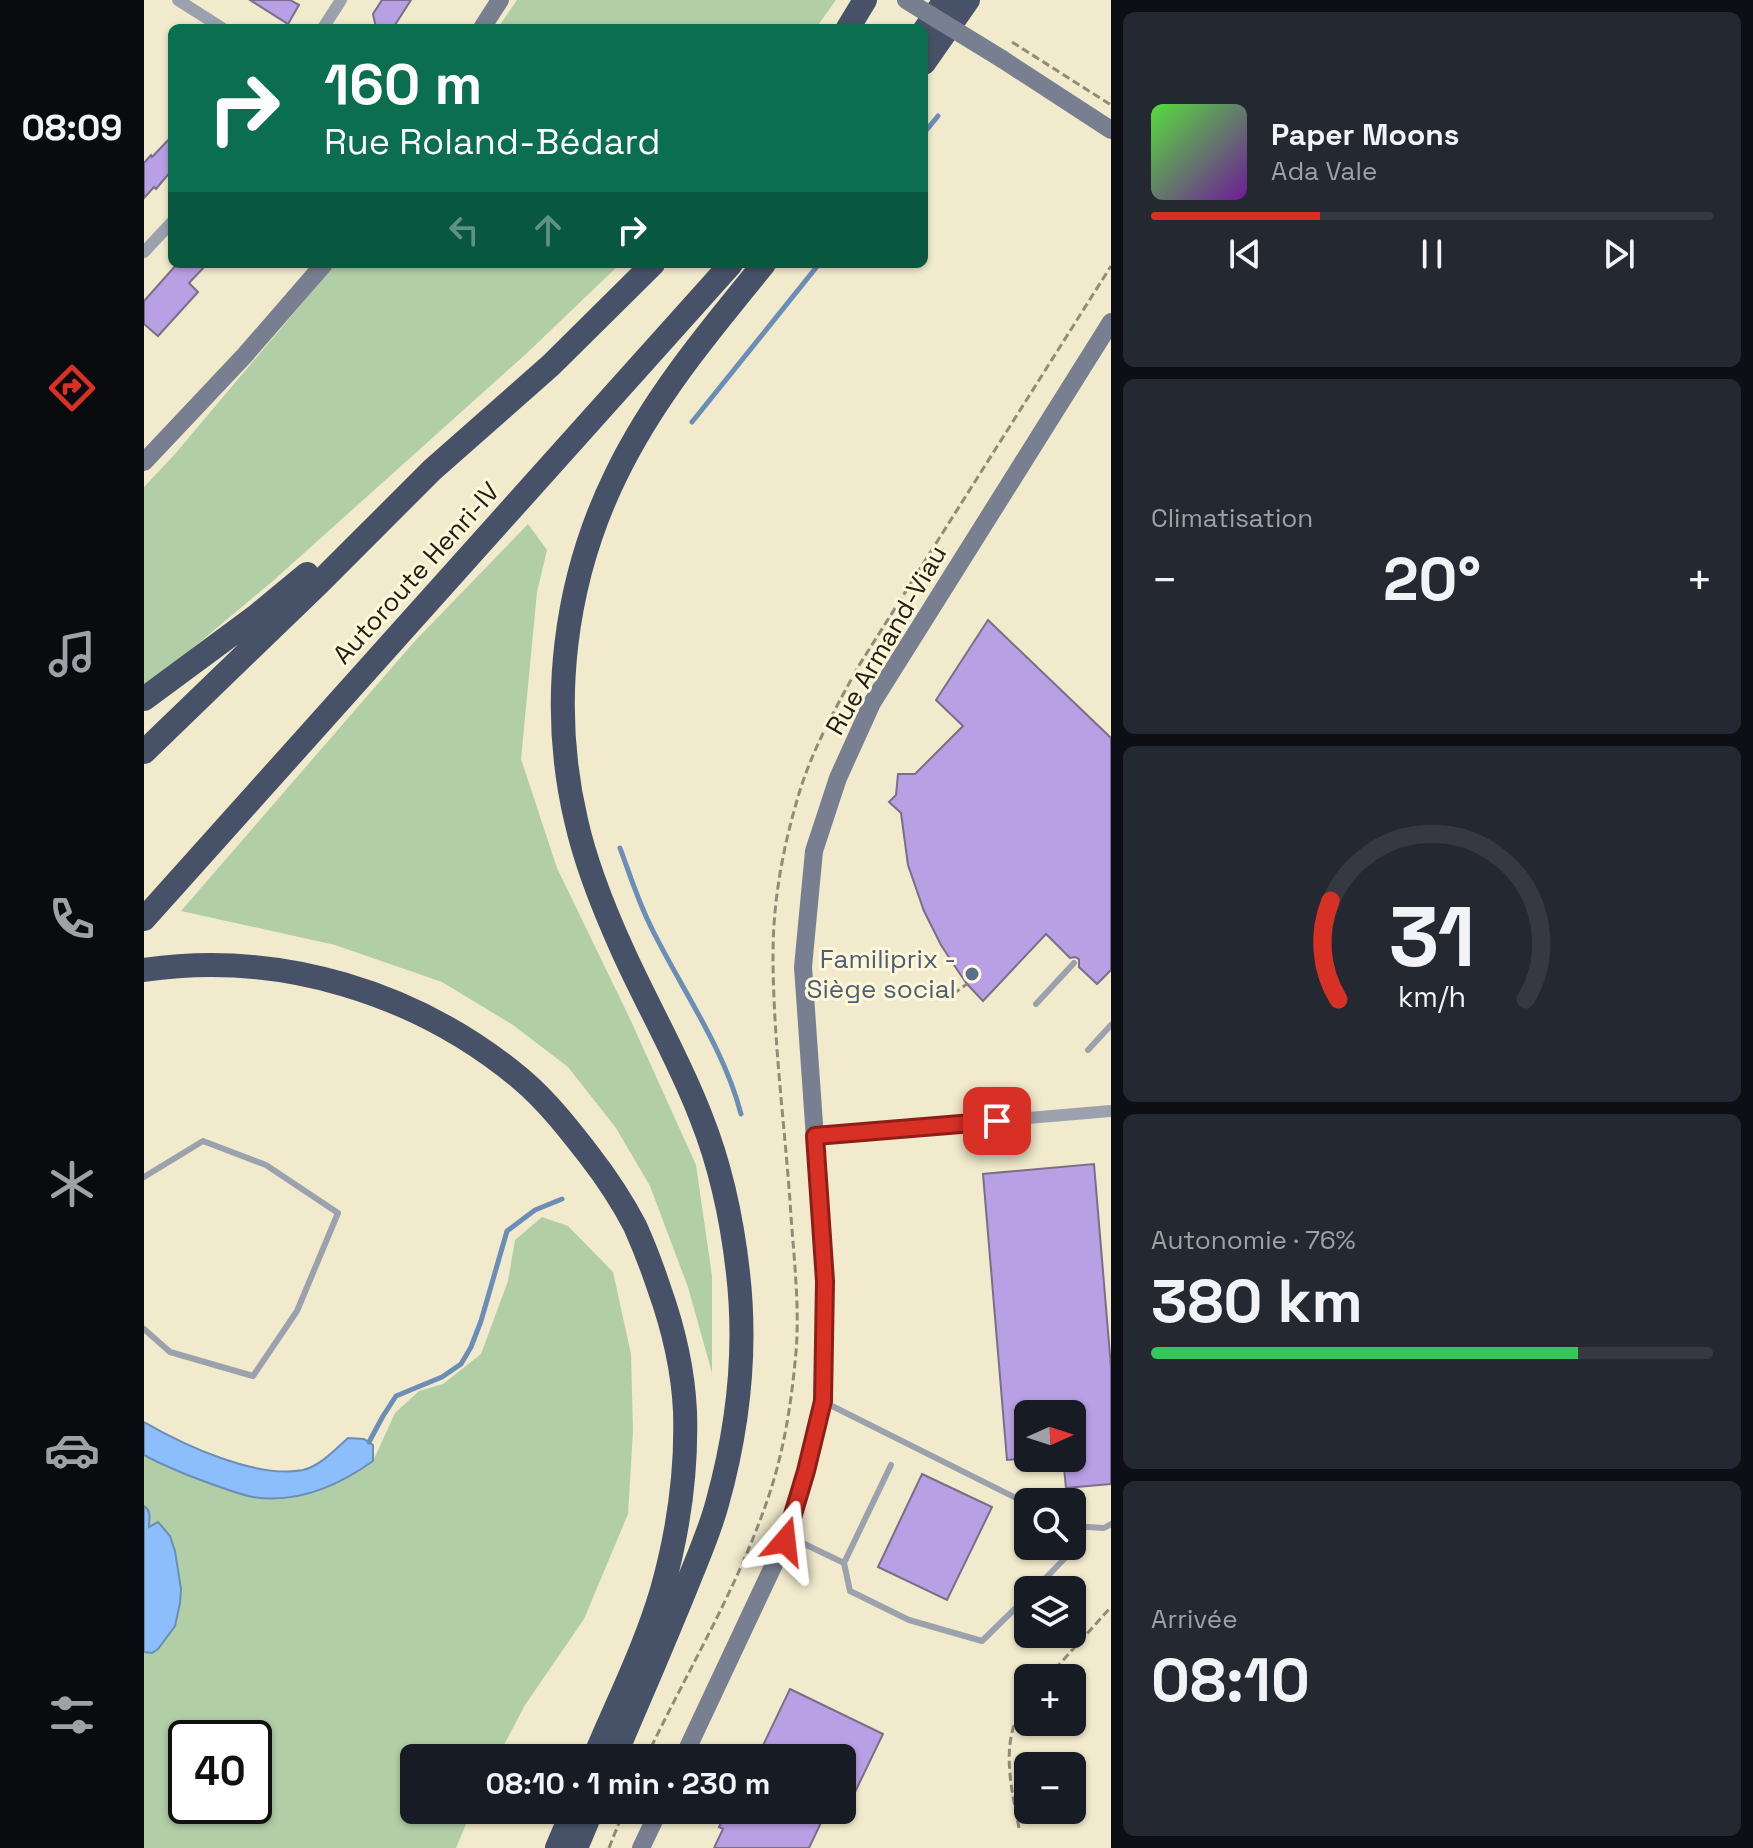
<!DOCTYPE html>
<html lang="fr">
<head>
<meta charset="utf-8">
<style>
	:root { --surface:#171b24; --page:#242831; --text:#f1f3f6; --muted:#9ea1a6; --line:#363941; --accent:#d93025 }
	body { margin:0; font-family:"Space Grotesk",sans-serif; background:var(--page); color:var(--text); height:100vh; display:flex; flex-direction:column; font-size:30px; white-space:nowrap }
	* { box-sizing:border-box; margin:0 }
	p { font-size:26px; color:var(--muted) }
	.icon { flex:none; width:44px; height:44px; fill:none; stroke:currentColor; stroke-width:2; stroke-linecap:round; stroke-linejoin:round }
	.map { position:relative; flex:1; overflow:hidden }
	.details { display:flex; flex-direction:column; gap:12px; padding:12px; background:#0d0f14; width:642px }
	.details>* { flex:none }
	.guide { position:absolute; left:24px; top:24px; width:760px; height:244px; border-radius:12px; box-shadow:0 2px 6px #0004; background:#0b6e4f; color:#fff; overflow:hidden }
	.needle { width:52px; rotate:87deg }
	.buttons { position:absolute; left:870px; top:1400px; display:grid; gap:16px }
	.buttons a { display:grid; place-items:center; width:72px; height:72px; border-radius:12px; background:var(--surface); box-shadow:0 2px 6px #0004; font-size:40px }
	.speed { position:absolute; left:24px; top:1720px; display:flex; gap:16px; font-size:40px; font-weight:700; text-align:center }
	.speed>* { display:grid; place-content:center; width:104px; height:104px; border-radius:50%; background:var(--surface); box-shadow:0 2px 6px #0004; line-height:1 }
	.speed .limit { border:4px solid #111; border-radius:12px; background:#fff; color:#111 }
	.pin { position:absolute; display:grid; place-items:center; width:68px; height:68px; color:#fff; margin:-34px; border-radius:16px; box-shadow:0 4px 12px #0006 }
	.me { position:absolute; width:88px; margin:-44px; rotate:17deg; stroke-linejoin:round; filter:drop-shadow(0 0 6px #0008) }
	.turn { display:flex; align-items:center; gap:28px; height:168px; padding:0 24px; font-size:36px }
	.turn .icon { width:104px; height:104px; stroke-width:2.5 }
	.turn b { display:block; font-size:56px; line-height:68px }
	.lanes { display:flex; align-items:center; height:76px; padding:0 24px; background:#0003; justify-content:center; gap:40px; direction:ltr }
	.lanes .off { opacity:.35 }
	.big { font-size:60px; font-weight:700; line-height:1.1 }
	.details .card { flex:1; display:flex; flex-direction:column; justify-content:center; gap:12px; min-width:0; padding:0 28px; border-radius:12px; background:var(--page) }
	.details .dial { align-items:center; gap:0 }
	.dial svg { height:208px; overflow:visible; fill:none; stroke:var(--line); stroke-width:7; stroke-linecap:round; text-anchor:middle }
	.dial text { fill:var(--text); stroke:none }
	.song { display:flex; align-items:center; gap:24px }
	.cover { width:96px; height:96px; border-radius:12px; background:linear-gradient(135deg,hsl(110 70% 55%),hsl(280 70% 35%)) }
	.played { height:8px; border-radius:4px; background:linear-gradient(90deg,var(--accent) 30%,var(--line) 30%) }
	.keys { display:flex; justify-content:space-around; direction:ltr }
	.heat { display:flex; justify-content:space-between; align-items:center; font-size:44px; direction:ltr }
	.charge { height:12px; border-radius:6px; background:linear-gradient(90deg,#34c759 76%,var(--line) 0) }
	.trip { position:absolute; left:256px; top:1744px; width:456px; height:80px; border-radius:12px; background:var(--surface); box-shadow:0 2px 6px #0004; font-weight:700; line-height:80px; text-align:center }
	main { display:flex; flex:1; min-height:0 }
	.dock { display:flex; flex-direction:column; width:144px; justify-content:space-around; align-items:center; background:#090b0e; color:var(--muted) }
	.dock .icon { width:56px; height:56px }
	.dock .on { color:var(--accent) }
	.dock b { font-size:36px; color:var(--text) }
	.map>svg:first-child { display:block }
	.green { fill:#b1cea7; fill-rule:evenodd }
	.water { fill:#8cbefb; stroke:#6c8eb6; stroke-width:2 }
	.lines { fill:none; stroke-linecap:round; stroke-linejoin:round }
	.stream { stroke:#6c8eb6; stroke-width:5 }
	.building { fill:#b99fe4; stroke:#786f88; stroke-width:2 }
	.path { stroke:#918c77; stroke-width:3; stroke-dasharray:8 4; stroke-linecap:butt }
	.lane { stroke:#9ca2ad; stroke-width:6 }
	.street { stroke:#9ca2ad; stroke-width:12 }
	.secondary { stroke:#787f90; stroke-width:18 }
	.highway { stroke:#475268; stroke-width:24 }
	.secondary-bridge { stroke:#787f90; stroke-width:18 }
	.route-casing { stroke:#8d1f18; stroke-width:20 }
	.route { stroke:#d93025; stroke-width:14 }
	.service-dot { fill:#5c6f8a; stroke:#fef7da; stroke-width:3 }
	.labels { text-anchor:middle; stroke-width:6; stroke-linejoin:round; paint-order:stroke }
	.street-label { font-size:26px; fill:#211f14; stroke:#fef7da }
	.service-label { font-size:26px; fill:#4e5e75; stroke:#fef7da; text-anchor:end }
</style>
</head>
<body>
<main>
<nav class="dock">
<b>08:09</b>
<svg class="icon on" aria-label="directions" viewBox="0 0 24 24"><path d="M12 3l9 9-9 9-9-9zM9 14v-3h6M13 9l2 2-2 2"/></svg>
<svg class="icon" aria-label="music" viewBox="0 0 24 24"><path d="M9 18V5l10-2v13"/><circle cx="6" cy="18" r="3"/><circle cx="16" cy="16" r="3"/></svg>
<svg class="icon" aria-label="phone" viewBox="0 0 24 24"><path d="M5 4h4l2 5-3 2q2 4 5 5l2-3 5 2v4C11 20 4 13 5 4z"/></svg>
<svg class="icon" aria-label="climate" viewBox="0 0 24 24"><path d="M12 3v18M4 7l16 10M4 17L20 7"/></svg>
<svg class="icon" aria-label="car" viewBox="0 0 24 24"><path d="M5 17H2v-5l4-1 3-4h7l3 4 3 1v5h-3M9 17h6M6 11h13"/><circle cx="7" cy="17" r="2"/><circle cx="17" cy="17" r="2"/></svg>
<svg class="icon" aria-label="filters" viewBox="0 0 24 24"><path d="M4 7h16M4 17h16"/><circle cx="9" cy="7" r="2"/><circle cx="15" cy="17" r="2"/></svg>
</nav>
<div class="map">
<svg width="967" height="1848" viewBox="0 0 967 1848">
	<rect width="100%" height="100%" fill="#f1eacd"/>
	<path class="green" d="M373 0H692L672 28H354Z
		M191 264H476L383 353 130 580 0 689V487L31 454Z
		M384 524 403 550 393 592 377 759 413 868 486 1019 552 1165 568 1276V1373L544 1287 506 1186 472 1128 424 1067 369 1025 298 982 191 945 37 911 270 642Z
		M398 1217 424 1226 469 1272 487 1354 489 1431 484 1514 440 1619 381 1705 353 1758H270V1810H328L312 1848H0V1456L26 1469 79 1488 229 1461 251 1413 275 1391 299 1384 337 1354 364 1281 371 1240ZM42 1738H110V1806H42Z"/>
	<path class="water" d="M0 1422C40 1445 112 1479 159 1470 176 1466 192 1449 204 1438L220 1439 229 1445V1461C194 1486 153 1504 109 1497 93 1494 77 1487 62 1482 40 1474 20 1466 0 1455Z
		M0 1506C8 1511 5 1519 5 1527L14 1522 26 1536 31 1551 37 1589 36 1603 31 1626 14 1649 8 1653 0 1652Z"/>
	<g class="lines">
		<path class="stream" d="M780 133 794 116
			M548 422 675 264
			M476 848C486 875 495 904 508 929 538 990 580 1048 597 1114
			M225 1442 239 1416 252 1396 298 1377 317 1364 327 1347 337 1321 363 1231 391 1210 418 1199"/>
	</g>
	<path class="building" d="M106 0H146L155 5 144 24Z
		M238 0H267L249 28H232L229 14Z
		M28 136V170L12 189 10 187 0 198V163L7 155 8 157Z
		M33 264H63L45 283 54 292 14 336 0 324V301Z
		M844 620 967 738V970L953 984 935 967V959L931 957 926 958 902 934 839 1001 823 984 812 968 797 945 780 911 764 865 757 813 745 802 752 795 754 774H771L819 726 792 700Z
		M950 1164 967 1367V1484L922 1488 919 1458H928V1414H884V1458L863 1460 839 1174Z
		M778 1474 848 1507 803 1600 734 1567Z
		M646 1689 739 1734 698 1819V1758H613Z
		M583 1810H683L665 1848H570L579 1829 575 1827Z"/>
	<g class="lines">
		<path class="path" d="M868 42 967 105
			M809 994 823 984
			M903 1678 967 1607
			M502 1758C544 1669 597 1583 627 1489 641 1445 648 1398 652 1352 656 1302 649 1252 646 1201 640 1119 629 1036 629 954 629 904 638 852 652 804 665 755 690 711 714 667L967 266
			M875 1828C867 1786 854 1736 884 1700
			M465 1848 480 1810"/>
		<path class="lane" d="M892 1004 930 963
			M944 1050 967 1025
			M0 1177 59 1141 122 1165 194 1213 153 1311 109 1376 26 1352 0 1329
			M682 1403 884 1504
			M928 1526 960 1528 967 1524
			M646 1537 700 1563 747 1465
			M700 1563 706 1591 765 1620 838 1641 884 1596
			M890 1590 926 1553"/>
		<path class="street" d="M34 0 78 28
			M179 28 197 0
			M0 252 28 222
			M671 1136 967 1111"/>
		<path class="secondary" d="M338 28 356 0
			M858 59 967 130
			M0 462 101 355 180 264
			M539 1758 641 1541 662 1471 679 1401 681 1281 659 967 670 851 694 778 728 703 967 322
			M497 1848 515 1810"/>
		<path class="highway" d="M704 28 721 0
			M780 31 801 0
			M780 63 824 0
			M0 699 111 617 163 574
			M0 752 175 583 288 470 407 365 509 264
			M0 919 587 264
			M0 970C134 950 273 992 377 1079 403 1101 424 1128 445 1155 462 1177 478 1201 491 1226 500 1246 508 1267 515 1288 529 1327 539 1369 541 1411 543 1471 534 1533 518 1590 501 1648 473 1703 450 1758
			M470 1758C495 1699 521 1640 545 1580 555 1555 566 1530 573 1504 594 1429 603 1351 594 1273 588 1219 577 1167 557 1117 535 1059 503 1005 478 949 459 907 442 865 432 820 405 705 420 581 472 475 509 398 566 330 620 264
			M413 1848 429 1810
			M432 1848 448 1810"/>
		<path class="secondary-bridge" d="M762 0 858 59"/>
	</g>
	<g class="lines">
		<g class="route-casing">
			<path id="route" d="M641 1541 662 1471 679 1401 681 1281 671 1136 853 1121"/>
		</g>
		<use href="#route" class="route"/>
	</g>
	<circle class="service-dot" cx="828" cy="974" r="8"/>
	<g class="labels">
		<g class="street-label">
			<text transform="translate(272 573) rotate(-48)" y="9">Autoroute Henri-IV</text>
			<text transform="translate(742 640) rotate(-60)" y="9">Rue Armand-Viau</text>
		</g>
		<g class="service-label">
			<text x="812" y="968">Familiprix -<tspan x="812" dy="30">Siège social</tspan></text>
		</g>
	</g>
</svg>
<div class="buttons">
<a><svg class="needle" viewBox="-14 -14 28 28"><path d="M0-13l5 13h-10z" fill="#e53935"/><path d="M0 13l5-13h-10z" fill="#9ea1a6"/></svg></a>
<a><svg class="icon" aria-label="search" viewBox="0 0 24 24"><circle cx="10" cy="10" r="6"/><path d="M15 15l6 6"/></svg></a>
<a><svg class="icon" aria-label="layers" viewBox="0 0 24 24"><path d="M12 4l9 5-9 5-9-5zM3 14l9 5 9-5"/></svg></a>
<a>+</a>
<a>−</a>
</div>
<div class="speed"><div class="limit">40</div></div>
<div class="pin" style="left:853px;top:1121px;background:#d93025"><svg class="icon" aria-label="arrive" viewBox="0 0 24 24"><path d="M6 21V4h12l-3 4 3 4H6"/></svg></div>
<svg class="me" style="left:641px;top:1541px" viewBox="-20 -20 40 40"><path d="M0-17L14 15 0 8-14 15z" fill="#d93025" stroke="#fff" stroke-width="4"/></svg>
<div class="trip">08:10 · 1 min · 230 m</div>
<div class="guide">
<div class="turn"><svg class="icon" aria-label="right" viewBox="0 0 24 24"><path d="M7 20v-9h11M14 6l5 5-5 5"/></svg><div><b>160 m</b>Rue Roland-Bédard</div></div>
<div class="lanes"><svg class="icon off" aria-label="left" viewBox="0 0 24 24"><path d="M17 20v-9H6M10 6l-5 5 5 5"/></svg><svg class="icon off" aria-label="ahead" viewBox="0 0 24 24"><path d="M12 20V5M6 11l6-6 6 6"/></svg><svg class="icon" aria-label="right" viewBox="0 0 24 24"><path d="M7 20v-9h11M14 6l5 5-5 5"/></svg></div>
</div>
</div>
<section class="details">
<div class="card">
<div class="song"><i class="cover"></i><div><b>Paper Moons</b><p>Ada Vale</p></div></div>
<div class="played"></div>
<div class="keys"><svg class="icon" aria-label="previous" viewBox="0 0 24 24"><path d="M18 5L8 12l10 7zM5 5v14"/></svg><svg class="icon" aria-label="pause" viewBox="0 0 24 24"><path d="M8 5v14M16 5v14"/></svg><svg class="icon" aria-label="next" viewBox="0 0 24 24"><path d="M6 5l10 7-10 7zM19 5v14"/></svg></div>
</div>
<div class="card"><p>Climatisation</p>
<div class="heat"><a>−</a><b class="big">20°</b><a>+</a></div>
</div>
<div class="card dial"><svg viewBox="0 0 100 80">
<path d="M14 69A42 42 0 1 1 86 69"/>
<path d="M14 69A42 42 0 0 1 11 31" stroke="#d93025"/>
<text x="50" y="56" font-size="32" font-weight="700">31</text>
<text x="50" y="72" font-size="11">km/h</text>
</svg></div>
<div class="card"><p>Autonomie · 76%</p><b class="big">380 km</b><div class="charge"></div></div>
<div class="card"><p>Arrivée</p><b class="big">08:10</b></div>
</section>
</main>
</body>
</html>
